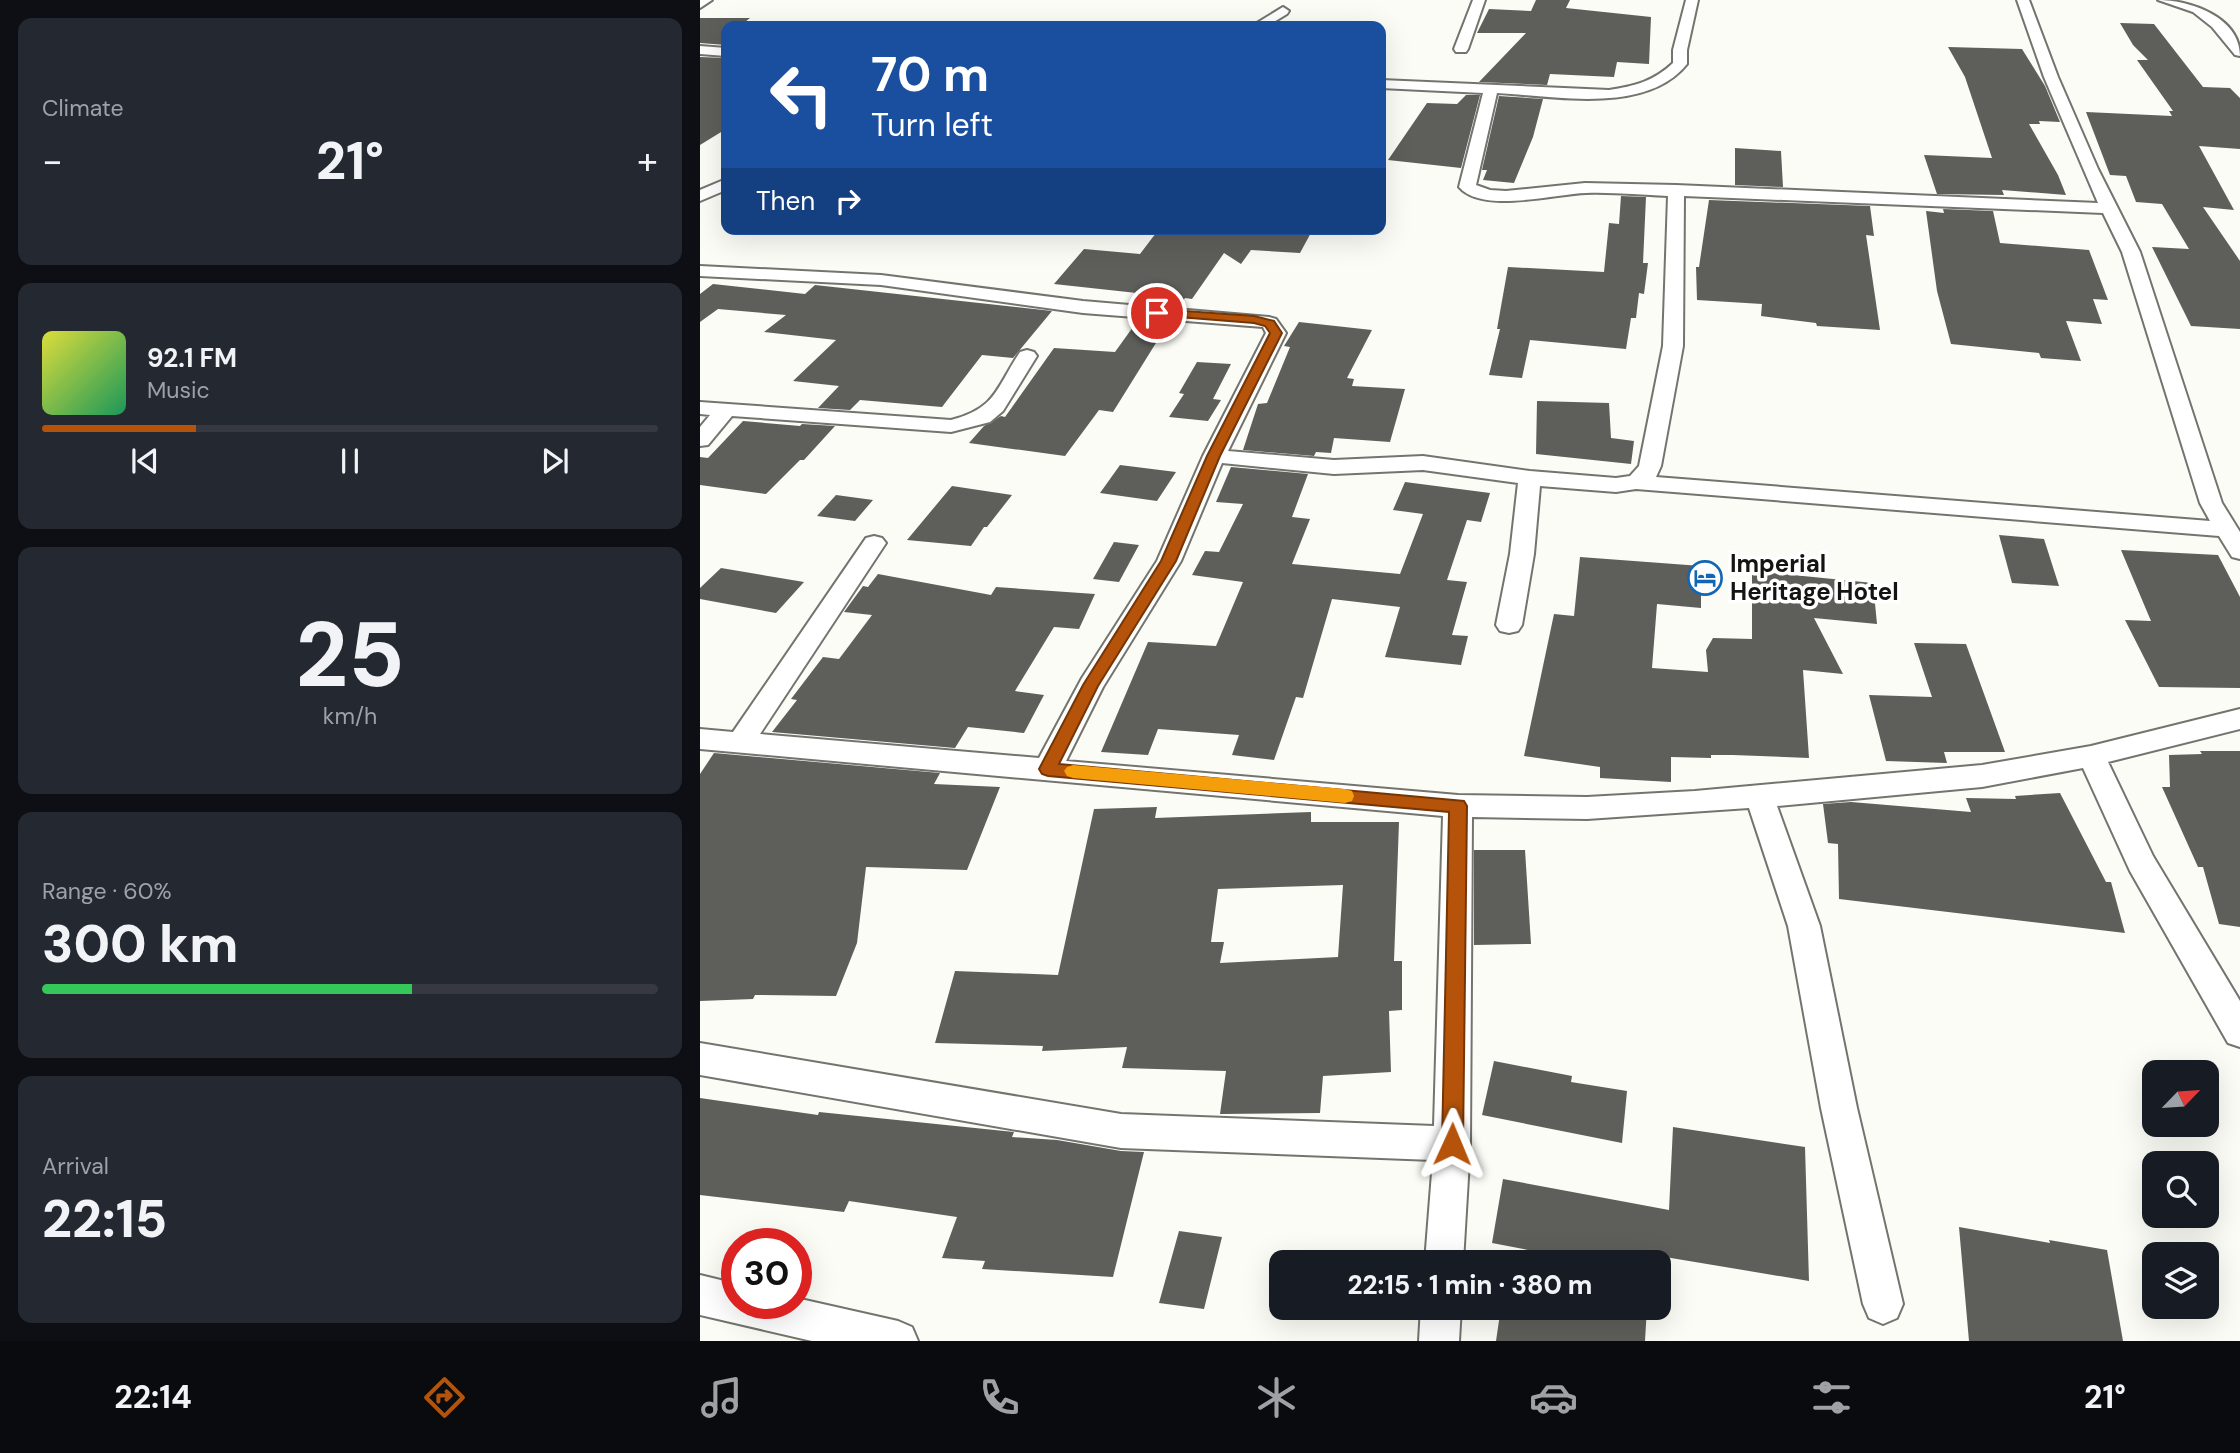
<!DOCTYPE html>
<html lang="en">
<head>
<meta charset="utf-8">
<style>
	:root { --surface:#171b24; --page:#242831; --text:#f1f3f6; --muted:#9ea1a6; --line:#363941; --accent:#b45309 }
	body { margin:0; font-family:"DM Sans",sans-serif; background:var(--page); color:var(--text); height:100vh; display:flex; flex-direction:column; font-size:26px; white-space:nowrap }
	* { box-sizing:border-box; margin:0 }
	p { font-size:23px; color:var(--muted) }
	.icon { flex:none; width:38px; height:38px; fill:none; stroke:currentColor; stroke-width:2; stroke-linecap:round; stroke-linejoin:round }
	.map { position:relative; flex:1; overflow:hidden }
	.drawer { display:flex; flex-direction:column; gap:18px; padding:18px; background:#0d0f14; width:700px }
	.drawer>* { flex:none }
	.guide { position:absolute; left:21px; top:21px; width:665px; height:214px; border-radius:14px; box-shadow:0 7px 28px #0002; background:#1a4fa0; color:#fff; overflow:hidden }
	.needle { width:46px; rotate:65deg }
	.fabs { position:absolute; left:1442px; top:1060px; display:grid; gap:14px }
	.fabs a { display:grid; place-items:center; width:77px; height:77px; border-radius:14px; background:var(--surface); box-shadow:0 7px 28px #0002; font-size:35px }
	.speed { position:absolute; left:21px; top:1228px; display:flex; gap:14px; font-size:35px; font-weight:700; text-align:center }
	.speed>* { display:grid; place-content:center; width:91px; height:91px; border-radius:50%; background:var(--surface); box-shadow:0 7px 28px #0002; line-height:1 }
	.speed .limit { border:10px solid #d22; background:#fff; color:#111 }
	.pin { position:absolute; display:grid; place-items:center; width:60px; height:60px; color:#fff; margin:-30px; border:4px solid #fff; border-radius:50%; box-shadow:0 2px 7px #0007 }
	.me { position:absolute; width:77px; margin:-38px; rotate:1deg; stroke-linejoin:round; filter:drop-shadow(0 0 5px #0008) }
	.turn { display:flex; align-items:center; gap:24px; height:147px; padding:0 35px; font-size:32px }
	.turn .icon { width:91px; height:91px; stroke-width:2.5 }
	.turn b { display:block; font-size:49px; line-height:60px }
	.then { display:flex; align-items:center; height:66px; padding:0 35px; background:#0003; gap:14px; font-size:26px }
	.big { font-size:52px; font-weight:800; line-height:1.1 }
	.drawer .tile { flex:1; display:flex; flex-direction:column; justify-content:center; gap:10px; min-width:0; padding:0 24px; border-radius:14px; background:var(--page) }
	.drawer .dial { align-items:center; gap:0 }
	.dial b { font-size:91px; line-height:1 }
	.song { display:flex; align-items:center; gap:21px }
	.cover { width:84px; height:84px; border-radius:10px; background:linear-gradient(135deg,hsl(60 70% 55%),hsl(150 70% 35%)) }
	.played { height:7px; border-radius:4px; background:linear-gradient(90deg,var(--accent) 25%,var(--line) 25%) }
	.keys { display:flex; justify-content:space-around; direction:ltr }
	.heat { display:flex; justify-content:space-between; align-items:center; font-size:38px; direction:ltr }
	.charge { height:10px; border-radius:5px; background:linear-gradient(90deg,#34c759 60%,var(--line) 0) }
	.trip { position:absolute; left:569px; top:1250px; width:402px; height:70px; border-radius:14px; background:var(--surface); box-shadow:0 7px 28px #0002; font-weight:800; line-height:70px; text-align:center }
	.dock { display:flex; height:112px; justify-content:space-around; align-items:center; background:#090b0e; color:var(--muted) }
	.dock .icon { width:49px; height:49px }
	.dock .current { color:var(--accent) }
	.dock b { font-size:32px; color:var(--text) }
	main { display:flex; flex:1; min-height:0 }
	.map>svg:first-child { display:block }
	.building { fill:#5e5f5a; fill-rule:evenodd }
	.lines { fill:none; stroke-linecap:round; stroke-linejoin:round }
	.street-casing { stroke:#74746f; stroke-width:4 }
	.street { fill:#fff; fill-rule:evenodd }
	.route { fill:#b45309; stroke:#753606; stroke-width:2 }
	.slow { fill:#f59e0b }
	.labels { text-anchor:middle; stroke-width:7; stroke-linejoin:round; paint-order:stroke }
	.poi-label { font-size:24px; font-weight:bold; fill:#141412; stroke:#fff; text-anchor:start }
</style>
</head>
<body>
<main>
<section class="drawer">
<div class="tile"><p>Climate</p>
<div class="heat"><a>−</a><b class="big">21°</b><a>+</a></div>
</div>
<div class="tile">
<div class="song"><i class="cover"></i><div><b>92.1 FM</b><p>Music</p></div></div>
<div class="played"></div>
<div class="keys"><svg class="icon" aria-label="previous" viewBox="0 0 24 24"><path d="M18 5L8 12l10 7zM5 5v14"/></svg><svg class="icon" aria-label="pause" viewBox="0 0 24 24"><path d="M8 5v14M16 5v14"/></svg><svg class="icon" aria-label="next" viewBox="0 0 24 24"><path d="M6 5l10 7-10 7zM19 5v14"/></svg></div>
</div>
<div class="tile dial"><b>25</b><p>km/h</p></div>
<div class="tile"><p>Range · 60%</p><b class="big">300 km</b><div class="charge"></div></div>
<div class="tile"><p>Arrival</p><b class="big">22:15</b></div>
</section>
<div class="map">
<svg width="1540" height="1341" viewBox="0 0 1540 1341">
	<rect width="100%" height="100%" fill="#fbfcf6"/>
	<path class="building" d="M836 0H870L866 8 951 17 949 64 917 62 914 77 850 74 847 85 779 82 826 33H777L789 9 831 11Z
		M0 18H50L40 26H26V45L0 43Z
		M1420 23 1454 24 1503 87 1530 88 1540 98V149L1499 146 1534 210 1503 207 1540 261V329L1491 326 1452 247 1489 249 1462 204 1436 202 1426 176 1410 175 1386 112 1472 116 1469 111H1473L1437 60H1448L1433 45Z
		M1248 47 1322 49 1345 86 1360 122 1339 121 1340 124H1329L1358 175 1366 195 1302 190 1304 195 1237 194 1224 155 1292 158 1265 77Z
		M0 57 26 58V129L0 145Z
		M766 95H780L761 168 688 160 727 103 757 104Z
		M799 96 843 99 833 137 814 183 783 180 787 170H782Z
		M1035 148 1081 151 1083 187 1035 185Z
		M921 196 946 197 943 263H948L944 294 939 293 936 318H931L926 349 830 340 822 378 789 375 800 329H797L808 267 904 272 909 223 919 224Z
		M1009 200 1170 206 1174 236 1166 235 1180 330 1117 326 1116 323 1061 316 1062 304 997 300 996 267H999Z
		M1243 209 1293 211 1300 243 1389 250 1408 300 1393 299 1402 324 1366 321 1381 361 1341 358 1339 353 1251 344 1237 291 1226 211 1244 213Z
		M459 229H613L600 253 551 250 541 264 524 253 492 299 485 298 479 307 449 304 455 295 354 284 384 249 440 254Z
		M13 284 105 294 115 285 352 311 313 358 282 355 242 407 160 400 150 410 118 408 139 386 93 381 136 340 64 332 86 315 18 309 0 322V294Z
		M438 320 469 322 413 412 399 410 365 456 269 443 284 426 301 416 305 417 354 348 415 352Z
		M599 322 672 330 647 378 654 379 652 386 705 389 690 442 634 438 631 453 616 452 614 456 543 450 558 404 567 403 590 347 584 346Z
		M497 362 531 364 513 399 521 400 508 421 469 417 484 394 479 393Z
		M837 401 909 403 911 438 934 441 931 464 836 454Z
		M43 421 100 426 102 424 135 426 104 460H100L66 494 0 485V457L8 458Z
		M420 465 476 472 457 501 400 493Z
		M531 467 608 474 592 517 610 519 592 564 700 574 723 514 693 510 705 482 790 493 781 522 767 520 747 580 767 582 752 635 768 636 761 665 685 657 700 607 632 599 603 698 596 697 574 760 532 755 539 735 458 729 448 755 401 752 448 642 516 646 543 582 492 575 505 551 519 552 543 504 516 502Z
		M252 486 312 495 287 527H284L271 546 207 540Z
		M136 495 173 500 155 521 117 516Z
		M1299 535 1344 539 1359 586 1312 583Z
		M414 542 439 545 419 582 393 579Z
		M1421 550 1518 555 1540 597V688L1459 687 1425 620 1451 621Z
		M880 557 1001 566V608L957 604 952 668 1008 672 1006 650 1013 638 1052 639V571L1173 583 1177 624 1114 618 1143 674 1103 670 1109 758 1033 755H1011V758L971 757V782L900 778V767L824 756 854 614 874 616Z
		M21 568 33 570 104 582 76 613 0 599V588Z
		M178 574 291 595 296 587 395 594 379 629 354 627 315 691 344 695 324 733 268 727 255 748 72 732 97 700 91 699 123 657 139 659 172 615 144 612 163 586 168 587Z
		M1214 643 1266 644 1305 752H1244L1247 763 1186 761 1169 695 1232 697Z
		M1500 751H1540V927L1519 924 1503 867H1498L1462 787H1470L1469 755 1502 754Z
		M14 753 240 773 234 784 300 787 267 870 166 867 157 943 136 996 55 995 53 999 0 1001V774Z
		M1360 793 1406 882H1411L1425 933 1139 899 1138 844 1128 843 1123 804 1151 802 1271 812 1266 798 1316 799 1315 796Z
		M457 807 455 818 611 812V822H699L694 961H702V1010L689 1011 691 1072 623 1076 620 1113 520 1114 526 1071 422 1068 427 1047 342 1051 343 1046 235 1043 255 971 358 975 394 809ZM643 885 638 957 520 963 524 942H511L518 889Z
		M774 850H825L831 944 774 945Z
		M794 1061 872 1076 871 1082 927 1091 922 1143 782 1115Z
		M0 1098 118 1115 119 1112 314 1132 312 1137 357 1140 421 1151 444 1152 413 1277 282 1269 285 1261 242 1258 257 1217 149 1201 144 1212 0 1195Z
		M973 1127 1105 1147 1109 1281 935 1252 934 1262H890L792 1243 803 1179 969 1210Z
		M1259 1227 1350 1243 1349 1240 1407 1250 1423 1341H1269Z
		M479 1231 522 1237 504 1309 459 1303Z
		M801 1307H947L945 1341H796Z"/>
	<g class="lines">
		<g class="street-casing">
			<path id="street" d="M0 0H12L0 8Z
				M773 0H785L768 49 766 52H756L754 49Z
				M986 0H998L987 50V64C946 115 855 96 797 93L776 185 790 190 806 191 885 183 976 185 1398 203 1344 77 1317 0H1329L1358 77 1398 169 1440 252 1522 503 1540 532V559L1532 557 1519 536 936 489 916 492 840 486 834 554 822 625 818 631 809 633 800 631 796 625 810 554 818 483 723 470 634 474 522 463 481 561 403 687 366 761 758 795 887 797 995 791 1282 765 1391 746 1540 709V729L1408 762 1453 856 1540 1001V1047L1528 1043 1430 871 1383 768 1282 787 1077 806 1120 926 1157 1108 1203 1304 1197 1318 1183 1324 1169 1318 1163 1304 1121 1108 1088 926 1049 808 887 819 772 817 770 1144 763 1262H725L733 1160 421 1148 0 1075V1043L421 1114 734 1126 743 816 0 749V729L33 732 166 538 174 536 182 538 186 543 60 734 339 758 382 678 457 561 503 456 566 333 563 327 383 313 181 285 0 276V266L181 275 383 301 569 317 576 319 586 333 528 451 634 460 723 456 830 471 916 478 930 476 939 466 963 346 968 196C941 195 913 192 886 193 854 194 782 214 759 187L783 93 681 88V80L909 90C935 86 954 81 973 63V50ZM984 196 1403 213 1422 252 1500 503 1510 521 956 477 961 466 983 346Z
				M1458 0C1490 0 1540 17 1540 56L1535 55 1512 27 1493 12Z
				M583 7 589 11 587 14 567 26H552Z
				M0 46 26 48V56L0 54Z
				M26 179V190L0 201V190Z
				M327 350 334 352 337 356 303 411 290 422 251 432 32 416 8 445 0 446V427L10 415 0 414V402L251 420C297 408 296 388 320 352Z
				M0 1275 37 1284V1304H96V1298L198 1321 212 1327 218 1341H112L0 1315Z
				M721 1307H761L759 1341H719Z"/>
		</g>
		<use href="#street" class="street"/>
	</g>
	<path class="route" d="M457 309 554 316 574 321 582 333 520 456 476 561 398 686 359 764 764 801 767 806 763 1144 760 1151 752 1154 745 1151 742 1144 749 812 348 776 342 774 339 769 383 685 461 561 507 456 570 333 565 326 554 323 453 315 451 313Z"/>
	<path class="slow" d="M373 765 645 789 652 791 654 796 652 801 645 803 373 778 367 776 364 771 367 767Z"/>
	<defs>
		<g id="hotel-ring" transform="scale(1.75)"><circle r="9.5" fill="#fff" stroke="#1366b4" stroke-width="1.5"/><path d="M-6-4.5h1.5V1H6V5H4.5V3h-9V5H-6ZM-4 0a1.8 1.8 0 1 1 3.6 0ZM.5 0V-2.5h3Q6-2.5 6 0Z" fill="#1366b4"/></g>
	</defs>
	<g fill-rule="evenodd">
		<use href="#hotel-ring" x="1005" y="578"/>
	</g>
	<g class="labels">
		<g class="poi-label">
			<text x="1030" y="572">Imperial<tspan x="1030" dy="28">Heritage Hotel</tspan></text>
		</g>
	</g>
</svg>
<div class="fabs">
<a><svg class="needle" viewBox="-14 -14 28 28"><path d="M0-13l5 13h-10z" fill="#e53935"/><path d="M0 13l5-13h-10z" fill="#9ea1a6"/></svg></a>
<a><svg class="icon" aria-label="search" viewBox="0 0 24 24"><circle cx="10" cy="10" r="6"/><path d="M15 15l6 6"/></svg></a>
<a><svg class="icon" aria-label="layers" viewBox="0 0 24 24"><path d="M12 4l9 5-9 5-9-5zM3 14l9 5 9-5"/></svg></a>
</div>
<div class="speed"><div class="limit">30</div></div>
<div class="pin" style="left:457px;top:313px;background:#d93025"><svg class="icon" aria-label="arrive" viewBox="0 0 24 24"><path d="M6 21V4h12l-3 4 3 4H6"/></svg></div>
<svg class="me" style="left:752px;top:1144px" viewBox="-20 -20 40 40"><path d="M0-17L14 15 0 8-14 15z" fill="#b45309" stroke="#fff" stroke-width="4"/></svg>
<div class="trip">22:15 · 1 min · 380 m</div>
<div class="guide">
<div class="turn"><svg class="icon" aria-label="left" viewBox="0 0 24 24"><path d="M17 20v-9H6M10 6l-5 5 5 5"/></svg><div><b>70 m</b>Turn left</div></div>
<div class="then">Then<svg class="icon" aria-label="right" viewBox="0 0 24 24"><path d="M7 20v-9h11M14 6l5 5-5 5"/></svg></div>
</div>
</div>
</main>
<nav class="dock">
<b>22:14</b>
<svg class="icon current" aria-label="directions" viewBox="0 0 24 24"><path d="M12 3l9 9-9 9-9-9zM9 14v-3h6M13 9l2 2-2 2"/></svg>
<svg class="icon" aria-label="music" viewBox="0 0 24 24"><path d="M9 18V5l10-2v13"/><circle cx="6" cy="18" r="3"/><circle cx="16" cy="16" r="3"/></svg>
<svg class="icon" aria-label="phone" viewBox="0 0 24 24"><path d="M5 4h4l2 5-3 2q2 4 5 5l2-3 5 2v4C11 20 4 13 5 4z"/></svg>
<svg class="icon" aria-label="climate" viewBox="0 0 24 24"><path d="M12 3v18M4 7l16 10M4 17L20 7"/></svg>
<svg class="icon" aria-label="car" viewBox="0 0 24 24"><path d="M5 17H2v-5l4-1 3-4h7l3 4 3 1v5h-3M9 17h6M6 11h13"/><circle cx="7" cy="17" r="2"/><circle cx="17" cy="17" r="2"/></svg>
<svg class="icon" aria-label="filters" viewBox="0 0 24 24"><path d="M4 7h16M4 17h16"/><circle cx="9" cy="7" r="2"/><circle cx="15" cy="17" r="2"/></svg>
<b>21°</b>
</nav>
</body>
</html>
